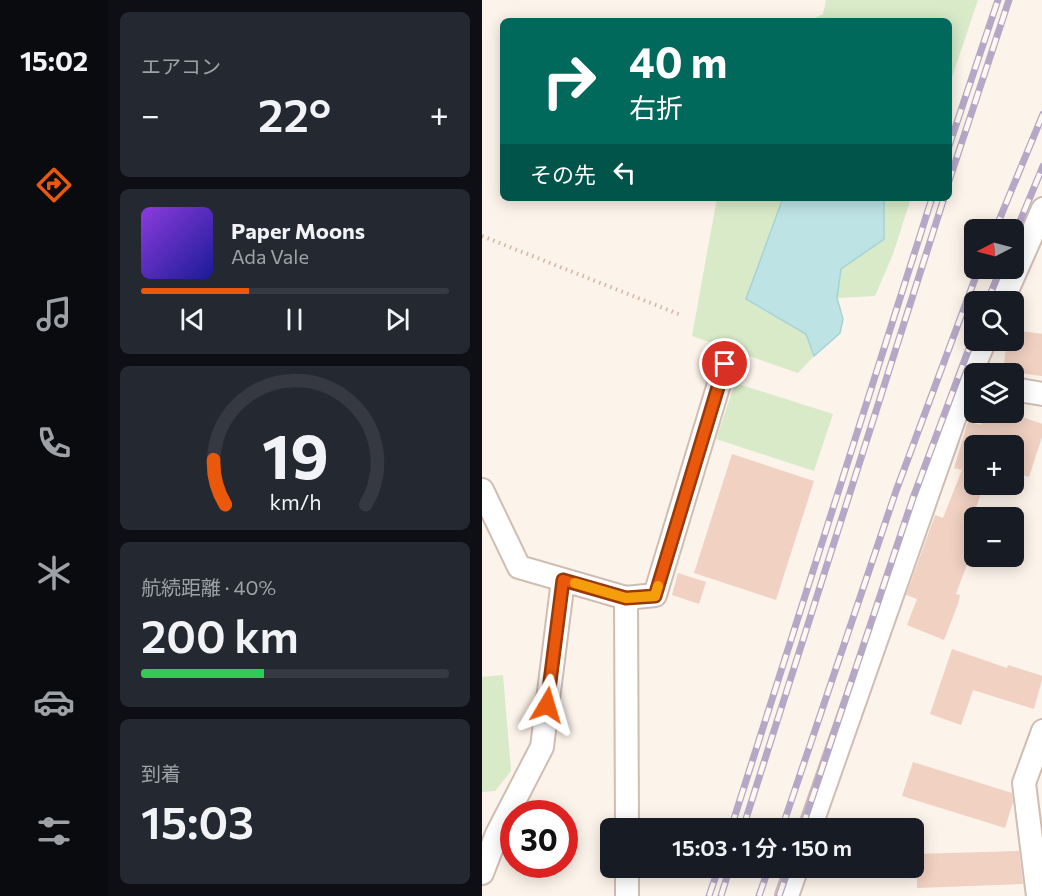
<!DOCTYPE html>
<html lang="ja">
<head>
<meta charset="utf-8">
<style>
	:root { --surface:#171b24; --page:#242831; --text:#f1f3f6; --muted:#9ea1a6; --line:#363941; --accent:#ea580c }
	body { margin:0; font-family:Commissioner,"Noto Sans JP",sans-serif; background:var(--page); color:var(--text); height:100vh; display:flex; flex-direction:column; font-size:22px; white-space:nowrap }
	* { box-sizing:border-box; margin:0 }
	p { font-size:20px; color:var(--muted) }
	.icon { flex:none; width:33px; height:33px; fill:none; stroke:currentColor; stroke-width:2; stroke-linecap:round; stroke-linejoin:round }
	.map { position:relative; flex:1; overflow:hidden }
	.details { display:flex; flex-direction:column; gap:12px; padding:12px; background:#0d0f14; width:374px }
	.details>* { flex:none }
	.top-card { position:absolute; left:18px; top:18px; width:452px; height:183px; border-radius:9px; box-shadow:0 3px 15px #0003; background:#00695c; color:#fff; overflow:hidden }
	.needle { width:39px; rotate:264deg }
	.tools { position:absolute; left:482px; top:219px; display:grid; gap:12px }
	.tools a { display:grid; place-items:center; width:60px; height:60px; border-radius:9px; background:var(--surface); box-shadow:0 3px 15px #0003; font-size:30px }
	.speed { position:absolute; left:18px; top:800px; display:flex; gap:12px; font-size:30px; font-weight:700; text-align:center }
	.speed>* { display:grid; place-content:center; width:78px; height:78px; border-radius:50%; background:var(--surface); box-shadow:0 3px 15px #0003; line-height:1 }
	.speed .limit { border:9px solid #d22; background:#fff; color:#111 }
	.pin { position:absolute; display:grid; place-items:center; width:51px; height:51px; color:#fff; margin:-26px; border:3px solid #fff; border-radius:50%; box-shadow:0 2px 6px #0007 }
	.me { position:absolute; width:66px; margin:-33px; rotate:7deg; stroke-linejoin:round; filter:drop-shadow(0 0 4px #0008) }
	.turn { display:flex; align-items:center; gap:21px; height:126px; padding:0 30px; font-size:27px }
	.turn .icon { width:78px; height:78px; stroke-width:2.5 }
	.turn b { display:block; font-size:42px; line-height:51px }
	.then { display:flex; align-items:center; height:57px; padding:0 30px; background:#0003; gap:12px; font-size:22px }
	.big { font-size:45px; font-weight:600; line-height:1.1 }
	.details .widget { flex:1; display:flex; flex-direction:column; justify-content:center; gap:9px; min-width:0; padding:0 21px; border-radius:9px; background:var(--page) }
	.details .dial { align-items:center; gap:0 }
	.dial svg { height:156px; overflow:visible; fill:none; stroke:var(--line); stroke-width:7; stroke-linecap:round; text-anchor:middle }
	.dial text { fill:var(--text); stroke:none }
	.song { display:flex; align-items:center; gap:18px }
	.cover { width:72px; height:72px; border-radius:9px; background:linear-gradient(135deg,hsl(270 70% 55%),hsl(240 70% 35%)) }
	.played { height:6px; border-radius:3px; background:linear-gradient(90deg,var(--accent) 35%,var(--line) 35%) }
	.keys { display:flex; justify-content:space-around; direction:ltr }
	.heat { display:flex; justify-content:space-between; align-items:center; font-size:33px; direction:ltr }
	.charge { height:9px; border-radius:4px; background:linear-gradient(90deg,#34c759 40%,var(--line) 0) }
	.trip { position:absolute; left:118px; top:818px; width:324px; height:60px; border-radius:9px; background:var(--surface); box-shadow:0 3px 15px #0003; font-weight:600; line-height:60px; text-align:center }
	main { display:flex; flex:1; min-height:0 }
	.tab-bar { display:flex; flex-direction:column; width:108px; justify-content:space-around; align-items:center; background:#090b0e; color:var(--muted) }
	.tab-bar .icon { width:42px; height:42px }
	.tab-bar .current { color:var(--accent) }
	.tab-bar b { font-size:27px; color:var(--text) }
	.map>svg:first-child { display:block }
	.green { fill:#d8eac8 }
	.water { fill:#bee3e5; stroke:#a5d3d7; stroke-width:1.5 }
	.building { fill:#f0d1c2 }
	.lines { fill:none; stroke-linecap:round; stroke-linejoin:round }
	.minor-casing { stroke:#d0bdb2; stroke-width:26 }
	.path { stroke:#d6b4a5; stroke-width:4; stroke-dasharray:1.5 4.5; stroke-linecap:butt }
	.minor { stroke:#fff; stroke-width:22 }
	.rail-casing { stroke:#b5a7c6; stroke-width:7 }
	.rail { stroke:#fef8f0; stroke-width:4.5; stroke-dasharray:14; stroke-linecap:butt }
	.route-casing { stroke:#983908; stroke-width:15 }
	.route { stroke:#ea580c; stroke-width:10 }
	.slow { stroke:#f59e0b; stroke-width:10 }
</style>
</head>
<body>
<main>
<nav class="tab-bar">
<b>15:02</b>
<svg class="icon current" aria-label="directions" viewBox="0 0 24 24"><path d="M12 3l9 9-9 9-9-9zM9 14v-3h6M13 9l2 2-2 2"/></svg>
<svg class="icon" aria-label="music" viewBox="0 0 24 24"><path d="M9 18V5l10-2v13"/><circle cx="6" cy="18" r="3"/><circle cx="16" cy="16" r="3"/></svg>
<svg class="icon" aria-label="phone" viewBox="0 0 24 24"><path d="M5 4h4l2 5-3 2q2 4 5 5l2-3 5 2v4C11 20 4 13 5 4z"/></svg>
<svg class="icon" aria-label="climate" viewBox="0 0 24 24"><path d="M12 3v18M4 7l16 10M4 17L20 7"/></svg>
<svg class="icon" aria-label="car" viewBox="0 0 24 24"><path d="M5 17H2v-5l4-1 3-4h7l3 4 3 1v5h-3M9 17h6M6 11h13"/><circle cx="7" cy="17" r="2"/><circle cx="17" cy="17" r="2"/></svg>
<svg class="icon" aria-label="filters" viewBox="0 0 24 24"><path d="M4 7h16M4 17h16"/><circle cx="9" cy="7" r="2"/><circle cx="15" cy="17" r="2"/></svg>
</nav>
<section class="details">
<div class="widget"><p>エアコン</p>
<div class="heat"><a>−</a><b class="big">22°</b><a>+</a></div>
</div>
<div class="widget">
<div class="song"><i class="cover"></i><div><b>Paper Moons</b><p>Ada Vale</p></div></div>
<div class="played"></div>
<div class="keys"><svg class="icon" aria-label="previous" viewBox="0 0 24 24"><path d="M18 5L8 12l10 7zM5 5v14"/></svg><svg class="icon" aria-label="pause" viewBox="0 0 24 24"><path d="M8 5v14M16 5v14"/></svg><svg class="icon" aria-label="next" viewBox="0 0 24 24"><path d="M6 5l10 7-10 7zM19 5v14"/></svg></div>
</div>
<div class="widget dial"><svg viewBox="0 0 100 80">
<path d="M14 69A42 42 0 1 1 86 69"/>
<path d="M14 69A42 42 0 0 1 8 46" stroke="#ea580c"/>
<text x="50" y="56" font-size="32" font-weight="700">19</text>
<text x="50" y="72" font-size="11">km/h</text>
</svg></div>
<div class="widget"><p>航続距離 · 40%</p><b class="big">200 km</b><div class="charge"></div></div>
<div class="widget"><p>到着</p><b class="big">15:03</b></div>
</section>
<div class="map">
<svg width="561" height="896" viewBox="0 0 561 896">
	<rect width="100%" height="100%" fill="#fcf3ea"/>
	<path class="green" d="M344 0H496L467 86 466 21H327L341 14Z
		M235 198H301L280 309 324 334 332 356 316 373 210 336Z
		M402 198H429L411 254 393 296 355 298 359 269 402 239Z
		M253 383 351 414 332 471 234 439Z
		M21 675 29 771 13 791 0 792V677Z"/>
	<path class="water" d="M301 198H402V239L359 269 355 298 361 319 358 333 332 356 324 334 264 299Z"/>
	<path class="building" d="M531 330 561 334V376L521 371 525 340H531Z
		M503 412H525L561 424V434L547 477 531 472V446H492V484H502L492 514V546L474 594 478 595 476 604 462 640 425 625 435 599 424 595 453 515 461 518 480 470 472 468 488 415H492V423L499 425Z
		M250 454 332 481 294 600 212 573Z
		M196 573 224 582 217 604 190 595Z
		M470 649 525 668 526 665 561 676 552 709 491 690 479 725 448 714Z
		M431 762 530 793 531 802 523 828 420 796Z
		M537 851 541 884 435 888 434 854Z"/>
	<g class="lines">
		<g class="minor-casing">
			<path id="minor" d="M520 302 561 209
				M485 382 503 340
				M531 389 561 394
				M0 490 37 567 144 598 173 595 243 364
				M144 598 145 828
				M328 828 485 382 492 383
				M145 867V896
				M0 873 15 834 60 747 81 580
				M305 896 315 867
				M556 896 542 783 561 731"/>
		</g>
		<path class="path" d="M0 236 199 315"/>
		<use href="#minor" class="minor"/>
		<g class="rail-casing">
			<path id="rail" d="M466 149 516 0
				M466 184 527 0
				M513 230 561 114
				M531 238 561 166
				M505 302 519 268
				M249 828 450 198
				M261 828 462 198
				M300 828 414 491 497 268
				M320 828 431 498 492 335
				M227 896 237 867
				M239 896 248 867
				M277 896 287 867
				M297 896 307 867"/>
		</g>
		<use href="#rail" class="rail"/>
	</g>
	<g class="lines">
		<g class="route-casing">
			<path id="route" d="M65 705 81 580 144 598 173 596 243 364"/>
		</g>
		<use href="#route" class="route"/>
		<path class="slow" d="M93 583 144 598 173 596 176 586"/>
	</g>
</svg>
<div class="tools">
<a><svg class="needle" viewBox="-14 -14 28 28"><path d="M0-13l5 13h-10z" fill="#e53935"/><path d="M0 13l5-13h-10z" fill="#9ea1a6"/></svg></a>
<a><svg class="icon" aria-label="search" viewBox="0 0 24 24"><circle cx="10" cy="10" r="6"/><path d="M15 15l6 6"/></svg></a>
<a><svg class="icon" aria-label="layers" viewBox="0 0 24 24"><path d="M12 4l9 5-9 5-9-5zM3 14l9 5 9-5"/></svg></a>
<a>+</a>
<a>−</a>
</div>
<div class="speed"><div class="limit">30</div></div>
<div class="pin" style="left:243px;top:364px;background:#d93025"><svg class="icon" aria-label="arrive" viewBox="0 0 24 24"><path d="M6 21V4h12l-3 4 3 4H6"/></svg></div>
<svg class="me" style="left:65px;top:705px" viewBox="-20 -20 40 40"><path d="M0-17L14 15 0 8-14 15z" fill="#ea580c" stroke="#fff" stroke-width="4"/></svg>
<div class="trip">15:03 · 1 分 · 150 m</div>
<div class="top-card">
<div class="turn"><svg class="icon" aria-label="right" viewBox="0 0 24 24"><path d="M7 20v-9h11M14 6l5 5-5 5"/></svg><div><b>40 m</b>右折</div></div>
<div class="then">その先<svg class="icon" aria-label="left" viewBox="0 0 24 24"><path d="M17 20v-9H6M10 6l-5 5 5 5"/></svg></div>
</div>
</div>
</main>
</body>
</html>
